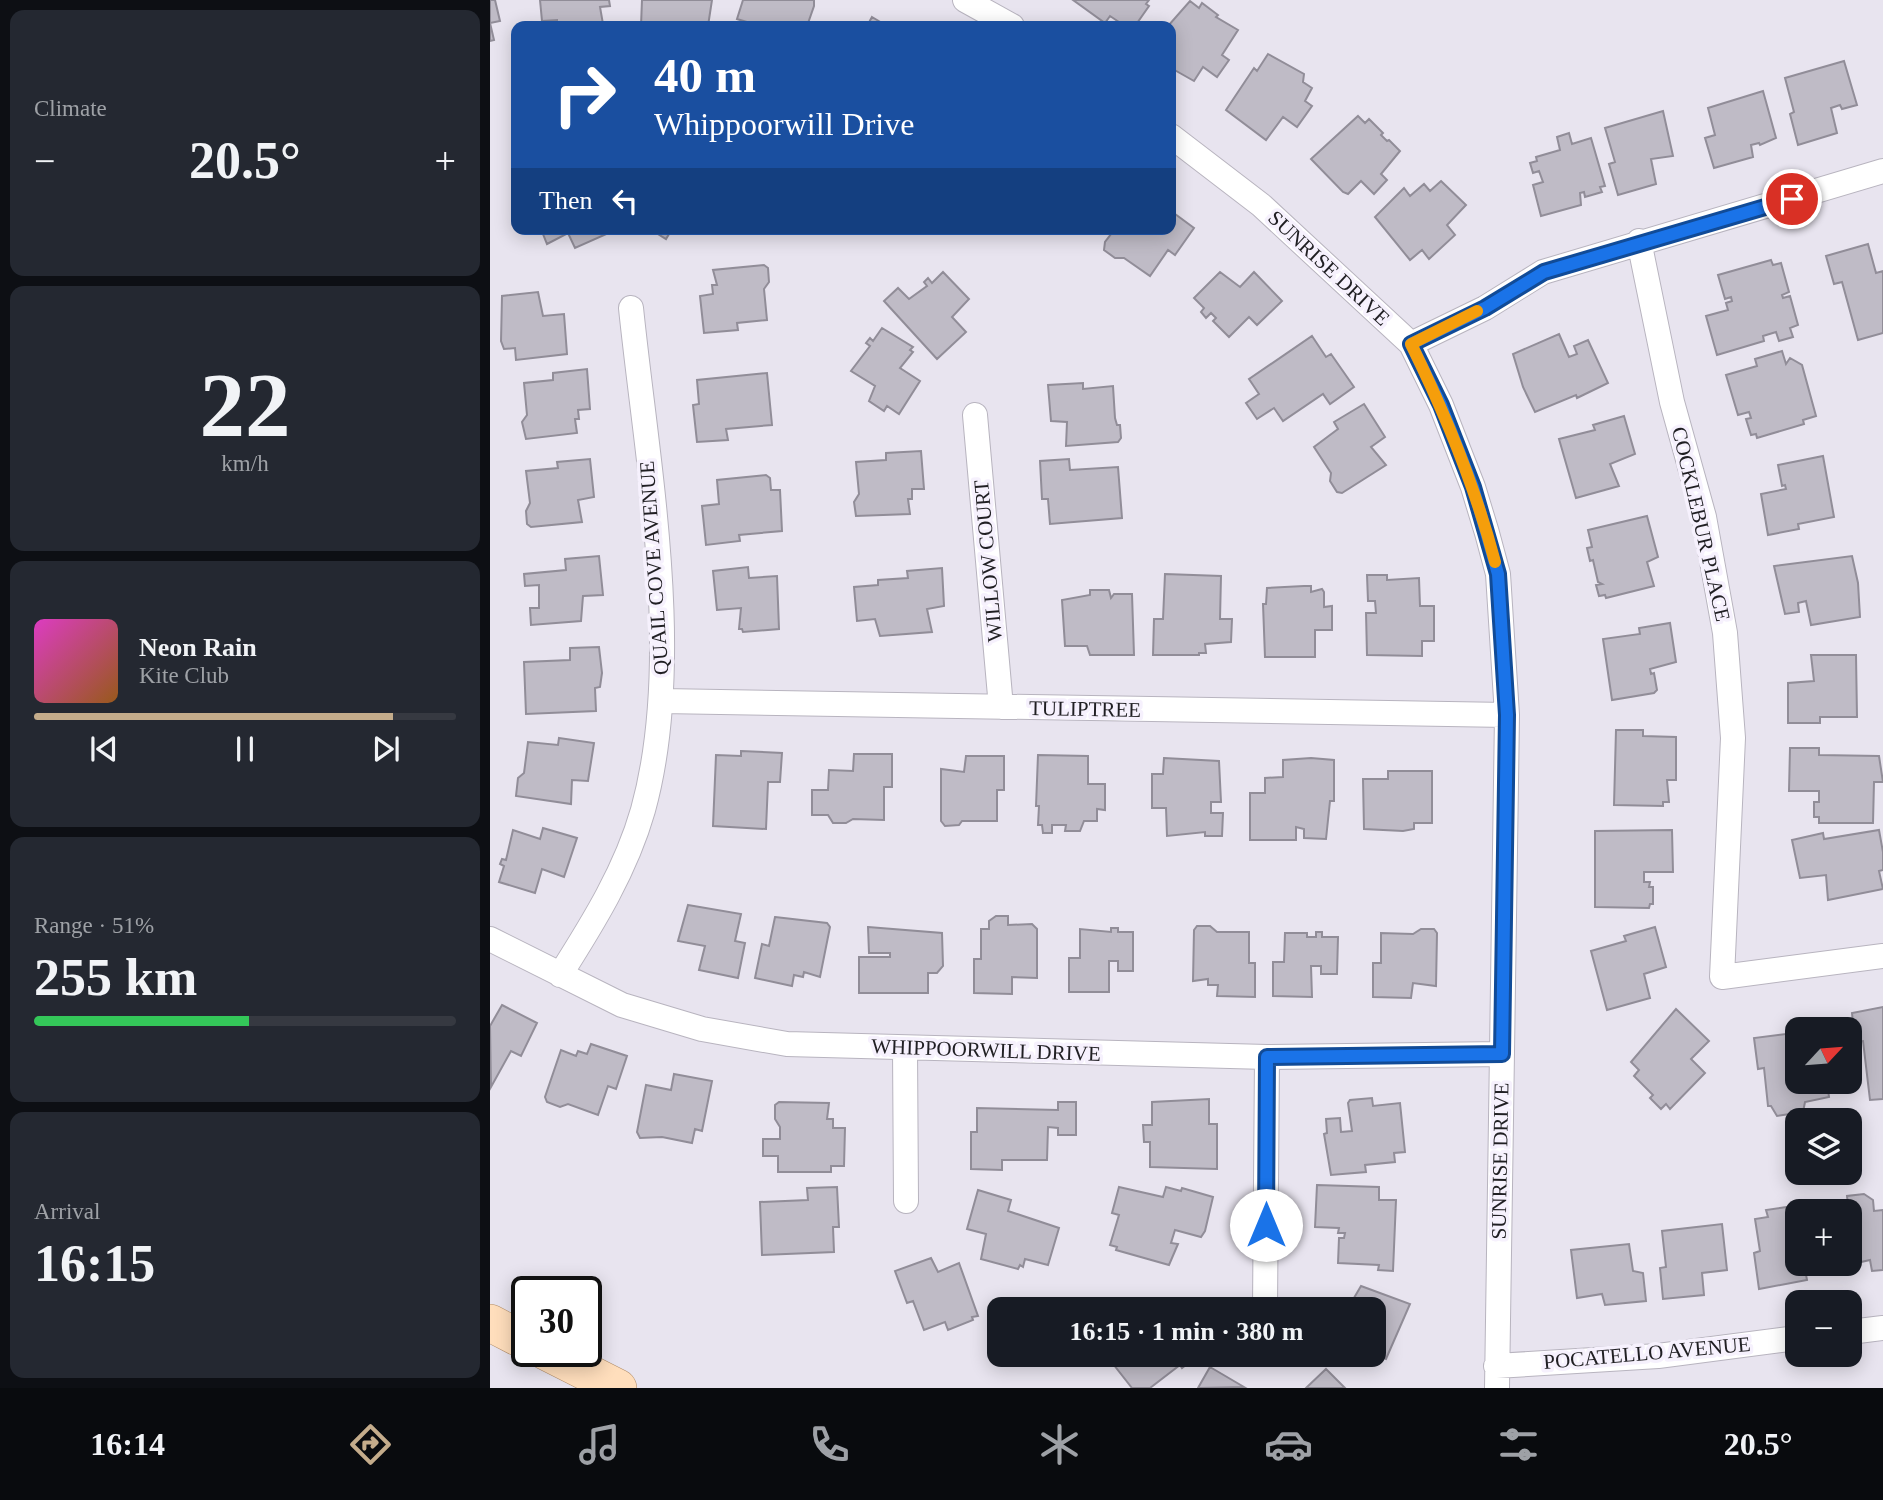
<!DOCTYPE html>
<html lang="en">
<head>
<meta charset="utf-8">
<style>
	:root { --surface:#171b24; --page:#242831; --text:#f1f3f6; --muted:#9ea1a6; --line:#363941; --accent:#c4ac8b }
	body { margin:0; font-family:Georgia,serif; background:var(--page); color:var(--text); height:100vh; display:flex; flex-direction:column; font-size:26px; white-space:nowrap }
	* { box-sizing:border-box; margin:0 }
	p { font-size:23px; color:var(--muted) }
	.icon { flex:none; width:38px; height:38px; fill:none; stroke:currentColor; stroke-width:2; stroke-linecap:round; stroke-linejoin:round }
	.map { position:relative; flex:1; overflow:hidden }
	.side { display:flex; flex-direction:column; gap:10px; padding:10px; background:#0d0f14; width:490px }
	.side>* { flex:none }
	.guide { position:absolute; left:21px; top:21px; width:665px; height:214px; border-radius:14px; box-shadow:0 4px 18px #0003; background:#1a4fa0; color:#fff; overflow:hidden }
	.needle { width:46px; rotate:64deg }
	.controls { position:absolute; left:1295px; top:1017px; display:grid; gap:14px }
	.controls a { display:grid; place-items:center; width:77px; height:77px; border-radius:14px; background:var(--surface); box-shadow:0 4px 18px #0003; font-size:35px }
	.speed { position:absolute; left:21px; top:1276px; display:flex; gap:14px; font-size:35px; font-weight:700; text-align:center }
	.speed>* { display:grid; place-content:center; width:91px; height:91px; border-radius:50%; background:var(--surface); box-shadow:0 4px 18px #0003; line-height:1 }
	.speed .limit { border:4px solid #111; border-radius:10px; background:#fff; color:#111 }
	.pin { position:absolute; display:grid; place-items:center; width:60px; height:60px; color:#fff; margin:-30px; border:4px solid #fff; border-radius:50%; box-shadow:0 2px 7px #0007 }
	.me { position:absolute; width:77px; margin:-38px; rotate:0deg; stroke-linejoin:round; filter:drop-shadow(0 0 5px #0008) }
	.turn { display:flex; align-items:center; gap:24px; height:147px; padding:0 28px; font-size:32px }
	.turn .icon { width:91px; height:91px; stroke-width:2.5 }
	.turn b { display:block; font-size:49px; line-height:60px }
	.then { display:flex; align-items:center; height:66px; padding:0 28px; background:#0003; gap:14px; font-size:26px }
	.big { font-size:52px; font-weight:700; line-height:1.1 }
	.side .card { flex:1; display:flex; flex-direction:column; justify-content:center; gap:10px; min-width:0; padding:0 24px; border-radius:14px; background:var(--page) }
	.side .dial { align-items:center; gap:0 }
	.dial b { font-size:91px; line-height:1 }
	.song { display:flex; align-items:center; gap:21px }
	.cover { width:84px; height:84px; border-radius:10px; background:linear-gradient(135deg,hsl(310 70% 55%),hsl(30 70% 35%)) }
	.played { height:7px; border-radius:4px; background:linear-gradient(90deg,var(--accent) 85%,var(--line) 85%) }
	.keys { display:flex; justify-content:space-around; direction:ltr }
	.heat { display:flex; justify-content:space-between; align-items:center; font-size:38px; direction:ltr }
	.charge { height:10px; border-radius:5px; background:linear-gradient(90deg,#34c759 51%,var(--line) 0) }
	.trip { position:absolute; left:497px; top:1297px; width:399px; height:70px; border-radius:14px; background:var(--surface); box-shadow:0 4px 18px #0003; font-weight:700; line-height:70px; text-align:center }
	.menu { display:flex; height:112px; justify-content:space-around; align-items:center; background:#090b0e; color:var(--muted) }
	.menu .icon { width:49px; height:49px }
	.menu .active { color:var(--accent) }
	.menu b { font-size:32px; color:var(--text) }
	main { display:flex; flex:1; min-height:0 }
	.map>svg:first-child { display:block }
	.building { fill:#bfbbc6; stroke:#918d98; stroke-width:2 }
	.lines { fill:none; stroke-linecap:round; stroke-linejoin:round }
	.minor-casing { stroke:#b8b4bf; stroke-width:26 }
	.primary-casing { stroke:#b18d69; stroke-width:38 }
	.minor { stroke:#fff; stroke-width:24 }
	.primary { stroke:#ffdebc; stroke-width:37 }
	.route-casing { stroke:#114b97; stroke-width:18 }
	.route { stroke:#1a73e8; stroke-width:12 }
	.slow { stroke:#f59e0b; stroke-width:12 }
	.labels { text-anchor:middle; stroke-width:7; stroke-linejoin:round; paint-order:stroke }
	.street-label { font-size:21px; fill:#201f23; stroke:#f6f1fd }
</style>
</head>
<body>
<main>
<section class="side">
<div class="card"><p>Climate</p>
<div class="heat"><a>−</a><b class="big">20.5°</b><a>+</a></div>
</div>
<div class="card dial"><b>22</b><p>km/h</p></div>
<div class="card">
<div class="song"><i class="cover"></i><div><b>Neon Rain</b><p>Kite Club</p></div></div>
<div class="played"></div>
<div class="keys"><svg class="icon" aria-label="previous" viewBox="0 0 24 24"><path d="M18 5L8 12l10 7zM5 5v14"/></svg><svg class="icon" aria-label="pause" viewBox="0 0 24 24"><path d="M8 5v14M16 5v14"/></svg><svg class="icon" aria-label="next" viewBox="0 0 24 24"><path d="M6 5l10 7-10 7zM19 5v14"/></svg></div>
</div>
<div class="card"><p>Range · 51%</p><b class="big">255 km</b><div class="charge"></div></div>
<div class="card"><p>Arrival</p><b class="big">16:15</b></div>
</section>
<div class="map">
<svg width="1393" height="1388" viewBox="0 0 1393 1388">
	<rect width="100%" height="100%" fill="#e8e4ef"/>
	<path class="building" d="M0 0H5L10 21 0 23 4 40 0 41Z
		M50 0H119L120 6 110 7 113 24 67 26V20L52 21Z
		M152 0H222L218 26H151Z
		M253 0H324V6L317 26H259L260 23 247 19Z
		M583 0H659L656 4 659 6 645 26H635L620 16 615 23Z
		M700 1 709 8 712 3 728 15 726 17 748 30 732 55 739 60 727 77 713 67 704 81 681 68V26H678Z
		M382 17 397 26H377Z
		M778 54 814 74 813 82 822 88 815 101 822 106 807 127 793 117 776 140 736 110 764 68 767 71Z
		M1354 61 1367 105 1352 109 1350 105 1341 108 1347 133 1308 145 1300 114 1304 112 1295 78Z
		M1273 91 1286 138 1270 145 1269 143 1261 145 1263 157 1224 168 1215 138 1225 135 1218 108Z
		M1173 111 1183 156 1161 159 1166 184 1128 195 1119 164 1125 162 1115 128Z
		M868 116 875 123 879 119 893 133 891 135 897 141 899 140 910 151 891 174 897 180 884 194 871 181 858 194 853 192 821 159Z
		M1079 133 1082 144 1101 138 1115 186 1110 187 1112 192 1095 197 1094 192 1090 193 1091 205 1051 216 1043 185 1053 182 1049 171 1043 173 1040 163 1047 161 1046 157 1070 150 1067 137Z
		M951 181 976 205 957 225 965 235 939 259 932 250 920 260 885 217 914 188 920 196 934 184 940 191Z
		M681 211 704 228 685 255 678 250 660 276 634 258H625L614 250 615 242 625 229H681Z
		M51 229H120L121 232 85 248 78 233 57 244Z
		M160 229H182L176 239Z
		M1378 244 1386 273 1393 271V333L1368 340 1352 282 1344 284 1336 256Z
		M1281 260 1283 265 1291 263 1299 292 1292 295 1293 298 1300 296 1308 325 1300 328 1303 337 1289 341 1286 332 1273 336 1274 341 1227 355 1216 316 1238 310 1236 303 1242 301 1241 297 1235 299 1228 275Z
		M274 265 278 268 279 282 274 289 277 320 247 323 248 330 214 333 210 296 223 294 222 285H227L223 270Z
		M453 272 479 299 462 317 476 332 447 359 394 301 408 288 419 299 437 286 434 282 438 278 442 283Z
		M730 272 750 287 764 272 792 301 767 325 759 317 739 337 723 321 726 318 721 313 716 318 711 312 714 308 704 298Z
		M48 292 53 316 74 314 77 354 26 360 25 348 14 349 11 341 12 296Z
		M392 328 423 347 420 350 423 352 410 368 430 381 409 414 397 406 394 411 379 401 385 386 361 371 380 346 376 343 380 338 383 341Z
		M1069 334 1079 357 1087 354 1084 346 1098 340 1118 383 1087 398 1086 395 1045 412 1033 387 1023 354Z
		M822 336 836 357 841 354 864 387 840 404 833 394 793 421 784 408 767 419 756 403 769 394 759 379Z
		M1292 351 1296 364 1300 358 1312 365 1326 416 1313 420 1314 424 1267 438 1266 434 1261 435 1256 419 1261 418 1259 412 1248 415 1236 375 1267 366 1265 359Z
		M97 369 100 409 88 410 89 419H85L87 433 36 439 32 422 37 415 34 383 63 380V373Z
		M277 373 282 425 236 429 238 440 207 442 203 405 209 404 207 380Z
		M593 383V389L623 386 625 418 627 425H630L631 438 628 442 576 446 577 422 561 421 558 385Z
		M874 404 895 437 881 447 896 465 852 493 847 492 840 481 841 473 824 447 848 429 844 422Z
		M1134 416 1145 454 1120 464 1129 486 1086 498 1069 439 1105 430 1103 425Z
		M431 451 434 489H422V499H418L420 514 366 516 364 502 369 494 366 462 396 460V453Z
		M1333 456 1344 517 1308 524 1309 529 1278 535 1271 494 1296 489 1295 485 1292 486 1288 465Z
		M100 459 104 497 88 500 92 522 41 527 37 524 36 511 40 503 36 471 68 468 67 462Z
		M579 459 580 470 628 467 632 518 560 524 558 499H552L550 461Z
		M276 475 280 478 281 490H290L292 531 249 535 250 541 216 545 212 506 229 504 227 480Z
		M1157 516 1168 557 1157 562 1164 586 1116 598 1115 595 1109 596 1106 585 1112 584 1108 582 1103 560 1100 561 1097 548 1102 547 1098 530Z
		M109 556 113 595 93 596 91 621 41 625 40 608H49V585L35 586 34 574 76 570 75 559Z
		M1362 556 1368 583 1370 617 1321 625 1316 601 1308 603 1309 612 1295 614 1284 566Z
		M258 567 259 578 287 576 289 629 253 632 252 629H249L251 608 227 610 223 571Z
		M452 568 454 606 437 609 442 632 390 636 385 619 367 621 364 587 388 585V580L418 578 417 571Z
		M675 574 731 576 730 619H742L741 642 715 644 716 653H709V655H663L664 619H673Z
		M877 575H897V580L929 578 930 606H944V641H932V656L877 655 876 613H886L885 601H878Z
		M814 586H821V592L832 589 834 592V607L842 606V630H825V657H775L773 604H776L777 588Z
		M600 590H619L621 598 624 594H642L644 655H600L597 646H575L572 600 600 595Z
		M1180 623 1186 662 1160 669 1161 674 1164 673 1167 690 1164 693 1122 700 1113 639 1150 634 1149 628Z
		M109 647 112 673 110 687 105 688 106 711 36 714 34 662 80 660V648Z
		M1321 655H1366L1367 717H1330V723H1298V683L1324 681Z
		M1126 730H1153V736L1186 737V780H1177L1179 802H1173V806L1124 805Z
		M69 738 104 743 98 781 82 780 81 804 26 796 28 778 34 773 38 742 68 745Z
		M1300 748H1329V755L1389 756 1393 782H1384L1383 823H1329V817H1324V802H1329V791H1299Z
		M251 751 292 753 290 782H278L276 829 223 826 226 755 251 756Z
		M364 754H402V787H394V820L363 819 356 823H343L338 815H322V790H338L339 770 363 771Z
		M548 755 598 756V784H615V810L607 809V821H594L590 831H575L576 825H562V833H553L552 825H548L549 806H546Z
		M476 756H514V790H507V821H472L469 825 455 826 451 821V769L474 772Z
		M674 758 729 761 731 802H721V813H733L732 836H715V832L677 836 676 808H662V774H673Z
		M821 758 844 760V801H840L836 839 814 838V829L806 827V840H760V793H775V778L793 777V760Z
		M898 771H942V823H924V829L913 831 874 829 873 779H898Z
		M53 828 87 838 74 877 52 869 45 893 9 882 14 866 10 864 12 859 16 860 23 830 50 839Z
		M1182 830 1183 872H1154V882H1160L1159 887H1163V904H1160L1159 908 1105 907V831Z
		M1389 830 1393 852V870L1389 871 1393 889 1338 900 1336 875 1310 878 1302 840 1333 833 1334 839Z
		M198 905 251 914 245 941 255 943 248 978 209 970 215 946 188 941Z
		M506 916H518V925L542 924 547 929V978L522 977V994L484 993V959H491V929H499V921Z
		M285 917 337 923 340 927 330 977 314 972 313 977 304 975 302 986 265 978 272 944 279 946Z
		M707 926H720L727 932H759V963H765V997L727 996 728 985H718V979L703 981 704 930Z
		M378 927 452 933 453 966 447 973H438V993H369V957H400V953H379Z
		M1165 927 1176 967 1154 974 1160 998 1117 1010 1101 951 1136 941 1134 936Z
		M621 928H628V932H643V971H628V961H619V992H579V958H590V929L621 932Z
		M931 929H944L947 933 946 986 923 983 921 998 883 997V963H891V933L923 934Z
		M826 932H832V937H848L847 974H831V966H821L822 997 783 996V962H794L795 933H817V937H826Z
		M12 1005 47 1023 31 1056 21 1051 1 1087 0 1026Z
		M1393 1007V1099L1380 1100 1373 1041 1365 1042 1362 1013Z
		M1186 1009 1219 1041 1201 1059 1215 1073 1180 1109 1176 1104 1171 1109 1160 1098 1163 1095 1144 1076 1149 1070 1141 1062Z
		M1304 1033 1307 1044V1082H1337L1339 1097 1315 1102 1313 1112 1287 1116 1281 1106H1278L1274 1068 1268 1069 1264 1038Z
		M101 1044 137 1056 126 1089 118 1086 108 1115 78 1104 70 1107 57 1102 55 1097 71 1050 86 1056 88 1051 97 1054Z
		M184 1074 222 1081 212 1131 205 1129 202 1143 172 1137 150 1138 147 1132 156 1085 181 1090Z
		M882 1098 883 1106 910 1103 915 1152 904 1153 905 1162 875 1165 876 1172 841 1175 834 1134 837 1133 836 1119 850 1118 851 1132 862 1131 858 1103 860 1100Z
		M719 1099V1124H727V1169L660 1167V1142H654L653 1125H662V1102Z
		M289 1102 339 1103 337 1119H343V1128H355L354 1166H341V1172H288V1156H273V1139H290V1127L285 1119V1105Z
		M568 1102H586V1135H568V1128L558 1127 557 1160H512V1170L481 1169V1132H487V1108L568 1110Z
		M827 1185 889 1187V1200H906L903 1271 888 1270 889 1265 848 1263 849 1238H854L855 1233H848L849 1228 825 1227Z
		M347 1187 349 1227H343L344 1252 272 1255 270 1202 318 1200 317 1188Z
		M629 1187 673 1197 676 1187 691 1191 692 1188 723 1197 715 1231 711 1237 685 1230 681 1243 688 1244 679 1265 626 1250 627 1247 620 1245 629 1215 622 1213Z
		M488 1190 521 1200 518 1211 569 1228 558 1265 535 1259 533 1267 530 1265 528 1269 491 1259 496 1234 477 1229Z
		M1374 1194 1383 1200 1384 1211 1393 1210V1270L1382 1271 1380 1260 1358 1265 1360 1211H1350L1349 1207 1358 1205 1357 1196Z
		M1324 1203 1325 1211H1307V1264H1314L1317 1280 1269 1289 1264 1253 1270 1251 1265 1219 1278 1217 1276 1210Z
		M1232 1224 1237 1270 1212 1273 1214 1295 1173 1299 1170 1268 1176 1267 1172 1231Z
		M1139 1244 1143 1271 1153 1273 1156 1301 1115 1305 1112 1294 1087 1298 1081 1250Z
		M441 1258 448 1272 469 1263 488 1316 482 1317 483 1320 458 1330 455 1322 434 1330 423 1301 417 1303 405 1271Z
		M871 1286 920 1304 896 1359 883 1354 884 1309H864L865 1305 861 1303Z
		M621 1354H710L692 1368 690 1365 660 1388H642L620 1360 623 1358Z
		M720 1367 754 1387 708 1388Z
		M836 1369 855 1388H816Z"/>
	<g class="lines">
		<g class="minor-casing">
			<path id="minor" d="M475 0 522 26
				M681 136 771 205 921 344 951 405 983 487 997 533 1008 574 1017 715 1007 1388
				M1149 241 1182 402 1214 517 1235 633 1243 738 1232 977 1393 956
				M921 344 995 308 1053 272 1393 171
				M485 415 511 707
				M172 701 1017 715
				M0 939 132 1005 212 1029 297 1044 777 1057 1012 1054
				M70 975C103 923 136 870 153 810 195 658 157 464 141 308
				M415 1048 416 1201
				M775 1309 777 1057
				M1360 1332 1393 1328
				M1006 1366 1168 1356 1307 1338"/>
		</g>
		<g class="primary-casing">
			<path id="primary" d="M0 1323 37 1342
				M55 1351 128 1388"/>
		</g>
		<use href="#minor" class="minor"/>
		<use href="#primary" class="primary"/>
	</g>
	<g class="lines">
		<g class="route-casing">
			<path id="route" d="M776 1225 777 1057 1012 1054 1017 715 1008 574 983 487 951 405 921 344 995 308 1054 272 1302 199"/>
		</g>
		<use href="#route" class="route"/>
		<path class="slow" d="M987 311 921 344C956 415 985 486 1005 562"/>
	</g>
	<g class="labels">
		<g class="street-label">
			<text transform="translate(839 268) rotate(43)" y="7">SUNRISE DRIVE</text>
			<text transform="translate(1211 524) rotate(77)" y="7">COCKLEBUR PLACE</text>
			<text transform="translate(498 561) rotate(-95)" y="7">WILLOW COURT</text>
			<text transform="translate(164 568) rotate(-94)" y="7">QUAIL COVE AVENUE</text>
			<text transform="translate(595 709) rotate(1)" y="7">TULIPTREE</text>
			<text transform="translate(496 1050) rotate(2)" y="7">WHIPPOORWILL DRIVE</text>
			<text transform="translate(1010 1161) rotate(-89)" y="7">SUNRISE DRIVE</text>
			<text transform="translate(1157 1353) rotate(-5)" y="7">POCATELLO AVENUE</text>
		</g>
	</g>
</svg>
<div class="controls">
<a><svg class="needle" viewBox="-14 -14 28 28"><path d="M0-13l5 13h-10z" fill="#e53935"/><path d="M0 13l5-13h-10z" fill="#9ea1a6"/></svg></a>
<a><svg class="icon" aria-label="layers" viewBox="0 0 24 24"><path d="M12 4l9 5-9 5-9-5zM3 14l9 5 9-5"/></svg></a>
<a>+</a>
<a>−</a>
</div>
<div class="speed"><div class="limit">30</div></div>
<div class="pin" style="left:1302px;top:199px;background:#d93025"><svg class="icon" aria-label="arrive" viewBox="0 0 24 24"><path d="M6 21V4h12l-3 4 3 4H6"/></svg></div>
<svg class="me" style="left:776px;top:1225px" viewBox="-20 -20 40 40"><circle r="19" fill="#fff"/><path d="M0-13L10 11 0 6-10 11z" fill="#1a73e8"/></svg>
<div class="trip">16:15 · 1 min · 380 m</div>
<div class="guide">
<div class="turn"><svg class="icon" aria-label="right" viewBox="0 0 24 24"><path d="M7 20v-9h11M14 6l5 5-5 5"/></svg><div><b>40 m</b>Whippoorwill Drive</div></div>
<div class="then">Then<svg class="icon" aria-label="left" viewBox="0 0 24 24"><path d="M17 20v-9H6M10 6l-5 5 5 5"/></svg></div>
</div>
</div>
</main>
<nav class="menu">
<b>16:14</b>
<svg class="icon active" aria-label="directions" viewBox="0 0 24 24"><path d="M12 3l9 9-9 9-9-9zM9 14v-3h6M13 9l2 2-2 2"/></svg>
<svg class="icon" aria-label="music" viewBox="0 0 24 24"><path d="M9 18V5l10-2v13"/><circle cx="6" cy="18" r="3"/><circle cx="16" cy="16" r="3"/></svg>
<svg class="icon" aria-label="phone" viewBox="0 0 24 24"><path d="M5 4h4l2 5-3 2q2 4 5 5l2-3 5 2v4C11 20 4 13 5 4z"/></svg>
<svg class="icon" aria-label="climate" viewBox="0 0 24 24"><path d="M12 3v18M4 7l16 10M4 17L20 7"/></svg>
<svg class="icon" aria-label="car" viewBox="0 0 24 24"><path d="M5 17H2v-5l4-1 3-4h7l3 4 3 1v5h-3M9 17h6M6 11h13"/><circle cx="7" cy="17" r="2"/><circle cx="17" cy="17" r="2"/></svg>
<svg class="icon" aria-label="filters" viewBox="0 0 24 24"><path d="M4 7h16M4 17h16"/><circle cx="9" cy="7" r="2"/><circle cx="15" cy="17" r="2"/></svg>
<b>20.5°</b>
</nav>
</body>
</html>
